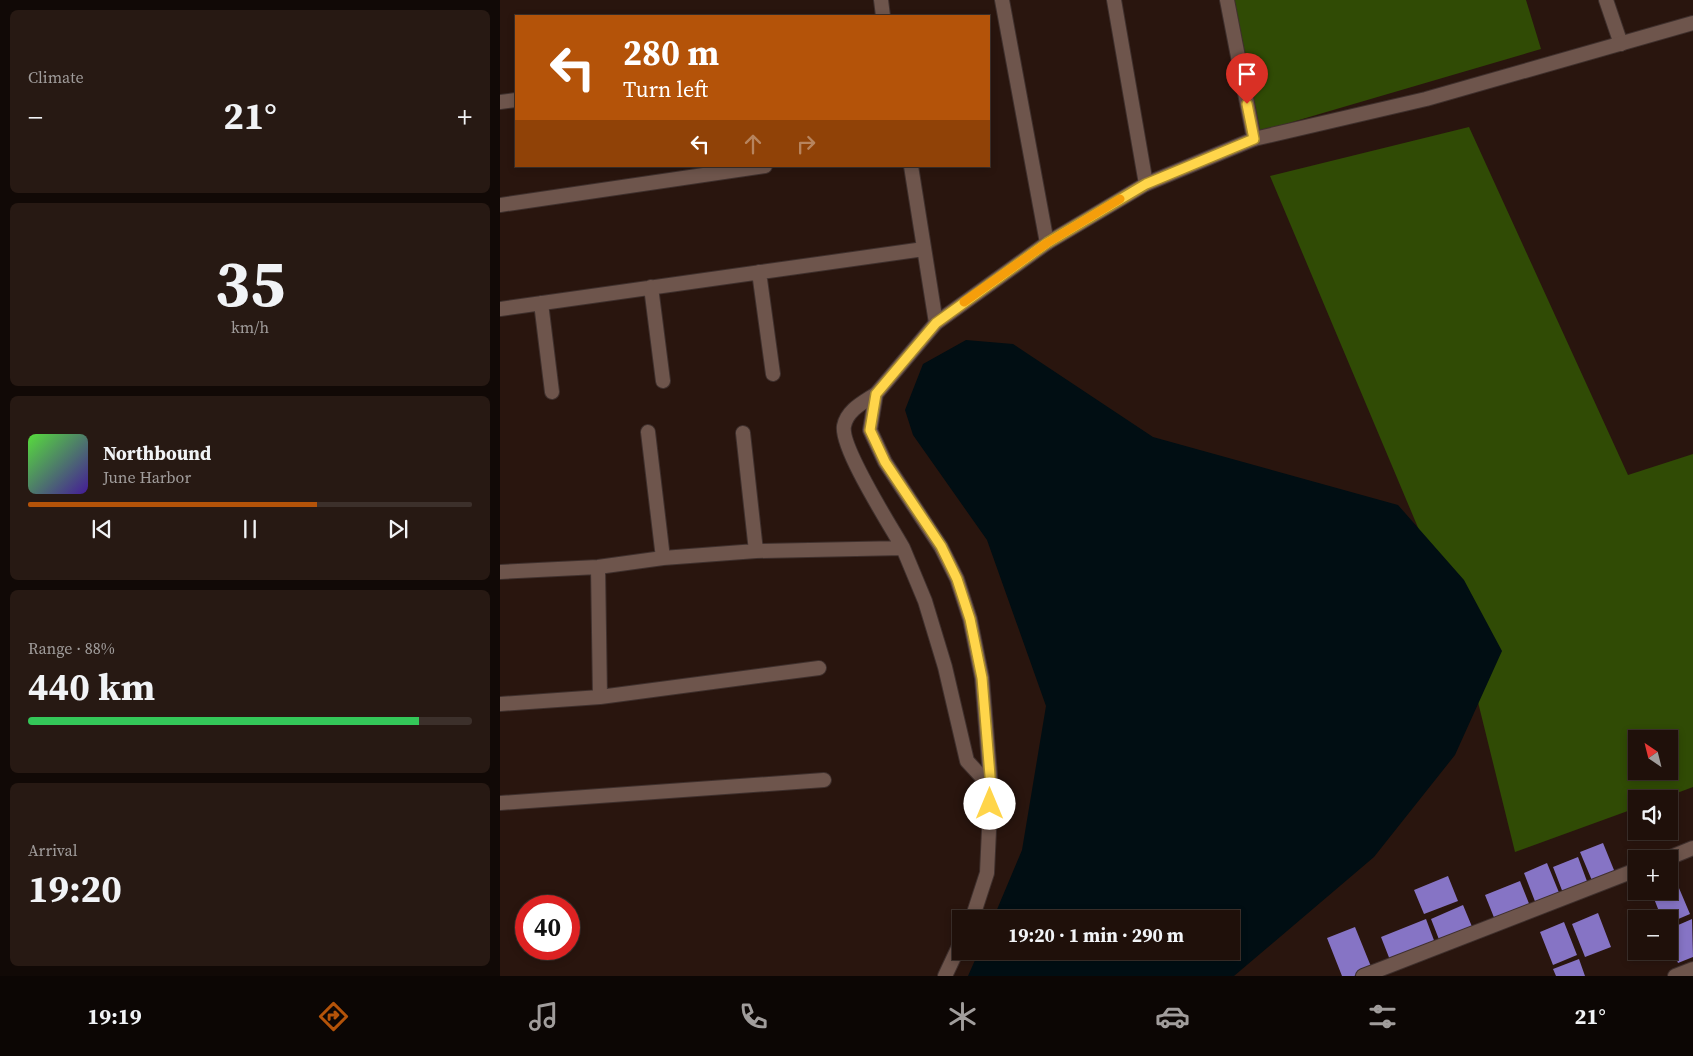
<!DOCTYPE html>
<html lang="en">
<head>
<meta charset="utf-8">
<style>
	:root { --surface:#1f100a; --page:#271913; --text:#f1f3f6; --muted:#a19d9c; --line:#3c302b; --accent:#b45309 }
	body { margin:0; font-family:"Source Serif 4",serif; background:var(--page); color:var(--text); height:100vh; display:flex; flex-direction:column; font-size:19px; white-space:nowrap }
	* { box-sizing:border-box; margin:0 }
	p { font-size:16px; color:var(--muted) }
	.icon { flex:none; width:28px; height:28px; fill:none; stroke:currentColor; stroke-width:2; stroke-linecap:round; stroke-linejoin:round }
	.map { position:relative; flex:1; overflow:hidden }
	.panel { display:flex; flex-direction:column; gap:10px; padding:10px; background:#110906; width:500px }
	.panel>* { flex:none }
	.banner { position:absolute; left:15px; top:15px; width:475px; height:152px; border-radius:0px; box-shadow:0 2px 8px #0003,0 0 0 1px var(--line); background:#b45309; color:#fff; overflow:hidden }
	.needle { width:32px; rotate:325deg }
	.controls { position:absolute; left:1128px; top:730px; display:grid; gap:10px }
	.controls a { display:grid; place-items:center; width:50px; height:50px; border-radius:0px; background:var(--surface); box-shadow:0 2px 8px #0003,0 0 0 1px var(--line); font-size:25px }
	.speed { position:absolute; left:15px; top:895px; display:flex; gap:10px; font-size:25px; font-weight:700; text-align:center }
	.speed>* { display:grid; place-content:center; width:65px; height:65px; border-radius:50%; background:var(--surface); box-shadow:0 2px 8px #0003,0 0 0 1px var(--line); line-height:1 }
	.speed .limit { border:8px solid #d22; background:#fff; color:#111 }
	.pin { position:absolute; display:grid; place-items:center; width:42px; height:42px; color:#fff; margin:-51px -21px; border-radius:50% 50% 50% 0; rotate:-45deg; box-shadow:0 0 5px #0007 }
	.pin .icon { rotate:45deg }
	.me { position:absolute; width:55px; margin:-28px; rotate:0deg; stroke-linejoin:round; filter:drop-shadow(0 0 4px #0008) }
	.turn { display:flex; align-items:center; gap:18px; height:105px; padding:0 25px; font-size:22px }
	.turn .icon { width:65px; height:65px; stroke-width:2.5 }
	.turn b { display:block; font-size:35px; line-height:42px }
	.lanes { display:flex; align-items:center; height:48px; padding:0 25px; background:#0003; justify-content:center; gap:25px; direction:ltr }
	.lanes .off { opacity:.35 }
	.big { font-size:38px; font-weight:700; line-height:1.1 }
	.panel .tile { flex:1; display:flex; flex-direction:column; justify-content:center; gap:8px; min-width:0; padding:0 18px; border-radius:8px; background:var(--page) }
	.panel .dial { align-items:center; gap:0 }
	.dial b { font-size:65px; line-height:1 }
	.song { display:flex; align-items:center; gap:15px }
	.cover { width:60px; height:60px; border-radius:8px; background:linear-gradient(135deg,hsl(110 70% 55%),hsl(260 70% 35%)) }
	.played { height:5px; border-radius:2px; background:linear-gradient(90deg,var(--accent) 65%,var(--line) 65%) }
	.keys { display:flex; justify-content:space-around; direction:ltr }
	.heat { display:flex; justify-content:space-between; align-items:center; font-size:28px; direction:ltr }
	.charge { height:8px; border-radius:4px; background:linear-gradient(90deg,#34c759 88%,var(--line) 0) }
	.trip { position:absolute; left:452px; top:910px; width:288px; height:50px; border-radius:0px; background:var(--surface); box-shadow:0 2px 8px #0003,0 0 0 1px var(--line); font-weight:700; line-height:50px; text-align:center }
	.menu { display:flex; height:80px; justify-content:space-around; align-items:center; background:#0c0604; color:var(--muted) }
	.menu .icon { width:35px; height:35px }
	.menu .selected { color:var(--accent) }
	.menu b { font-size:22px; color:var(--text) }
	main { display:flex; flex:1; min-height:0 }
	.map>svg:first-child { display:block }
	.green { fill:#304b05; fill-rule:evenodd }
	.water { fill:#010e13 }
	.building { fill:#8674c5 }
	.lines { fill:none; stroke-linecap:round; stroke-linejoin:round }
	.minor-casing { stroke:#3f302d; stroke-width:16 }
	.tertiary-casing { stroke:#3f302d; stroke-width:16 }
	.minor { stroke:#6e554c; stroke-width:14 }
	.tertiary { stroke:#6e554c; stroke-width:14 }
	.route-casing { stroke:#a68a30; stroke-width:12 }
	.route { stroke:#ffd54a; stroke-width:9 }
	.slow { stroke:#f59e0b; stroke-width:9 }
</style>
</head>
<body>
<main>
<section class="panel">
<div class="tile"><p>Climate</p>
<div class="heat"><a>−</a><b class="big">21°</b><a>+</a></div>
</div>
<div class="tile dial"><b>35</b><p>km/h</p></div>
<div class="tile">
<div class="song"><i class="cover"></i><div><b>Northbound</b><p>June Harbor</p></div></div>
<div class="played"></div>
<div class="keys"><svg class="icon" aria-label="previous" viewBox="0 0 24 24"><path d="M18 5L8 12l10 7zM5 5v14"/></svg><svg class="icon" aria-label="pause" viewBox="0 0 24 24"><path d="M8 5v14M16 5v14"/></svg><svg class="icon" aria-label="next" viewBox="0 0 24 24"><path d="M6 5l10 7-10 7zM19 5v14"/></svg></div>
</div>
<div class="tile"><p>Range · 88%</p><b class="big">440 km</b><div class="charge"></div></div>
<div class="tile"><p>Arrival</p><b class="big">19:20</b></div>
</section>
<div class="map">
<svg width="1193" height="976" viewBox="0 0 1193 976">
	<rect width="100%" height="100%" fill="#29150e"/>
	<path class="green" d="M733 0H1026L1041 49 758 132Z
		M969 127 1128 475 1193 454V787L1161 799H1136V808L1015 852 959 625 770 176ZM1136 739H1169V771H1136Z"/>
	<path class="water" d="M466 340 513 344 653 437 898 505 964 580 1002 651 955 755 874 857 734 976H468L479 951H731V919H493L522 850 546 706 487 540 413 435 405 410 423 364Z"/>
	<path class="building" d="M1103 843 1116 875 1093 883 1080 852Z
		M1078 857 1088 884 1063 893 1053 867Z
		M1047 863 1060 895 1036 904 1024 873Z
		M948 876 958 901 924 914 914 890Z
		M1020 881 1030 906 995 920 985 895Z
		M1176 881 1190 914 1169 923V919H1162L1151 891H1169V884Z
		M963 905 973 929 940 942 931 919Z
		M1098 913 1111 947 1085 957 1072 924Z
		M926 919 935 943 890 960 881 937Z
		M1192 919 1193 957 1178 963 1169 938V929Z
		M1064 922 1077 955 1053 965 1040 932Z
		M855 927 872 969 854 976H842L827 938Z
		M1079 959 1085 976H1056L1053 969Z"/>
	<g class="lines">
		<g class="minor-casing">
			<path id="minor" d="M381 0 383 16
				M502 0 547 243
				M614 0 646 184
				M727 0 754 139
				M1106 0 1121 44
				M0 102 16 100
				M411 166 436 323
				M0 205 265 166
				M259 272 273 374
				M151 287 163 381
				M41 303 52 392
				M0 309 424 249
				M148 432 163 558
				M243 433 256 551
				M403 548 425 601 445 667 467 761 491 787
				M98 567 100 697
				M0 572 98 567 163 558 256 551 403 548C390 525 340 447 344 426 347 410 364 402 376 394
				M0 704 100 697 319 668
				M0 803 324 780
				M1166 859 1193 848
				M863 976 1136 870
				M1175 976 1193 969"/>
		</g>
		<g class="tertiary-casing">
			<path id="tertiary" d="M472 919 487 873 491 787 482 678 470 619 457 579 441 547 385 462 370 430 376 394 436 323 547 243 646 184 754 139 926 99 1193 23
				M445 976 461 942"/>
		</g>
		<use href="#minor" class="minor"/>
		<use href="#tertiary" class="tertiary"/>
	</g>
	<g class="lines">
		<g class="route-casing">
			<path id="route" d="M490 804 491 788 482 678 470 619 457 579 441 546 385 462 370 430 376 394 436 323 547 243 646 184 754 139 747 104"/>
		</g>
		<use href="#route" class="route"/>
		<path class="slow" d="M464 302 547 243 620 199"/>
	</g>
</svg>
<div class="controls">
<a><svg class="needle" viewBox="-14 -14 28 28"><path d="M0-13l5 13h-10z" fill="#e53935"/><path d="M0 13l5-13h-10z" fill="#a19d9c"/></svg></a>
<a><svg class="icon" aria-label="sound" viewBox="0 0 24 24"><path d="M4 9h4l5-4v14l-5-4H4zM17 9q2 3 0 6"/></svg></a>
<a>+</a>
<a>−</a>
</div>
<div class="speed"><div class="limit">40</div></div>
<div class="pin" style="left:747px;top:104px;background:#d93025"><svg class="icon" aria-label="arrive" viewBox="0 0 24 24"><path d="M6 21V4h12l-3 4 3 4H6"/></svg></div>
<svg class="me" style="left:490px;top:804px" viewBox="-20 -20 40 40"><circle r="19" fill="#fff"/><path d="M0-13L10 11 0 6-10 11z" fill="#ffd54a"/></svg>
<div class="trip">19:20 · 1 min · 290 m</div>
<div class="banner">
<div class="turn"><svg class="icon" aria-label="left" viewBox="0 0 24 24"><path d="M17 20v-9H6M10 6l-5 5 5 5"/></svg><div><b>280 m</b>Turn left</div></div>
<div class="lanes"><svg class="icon" aria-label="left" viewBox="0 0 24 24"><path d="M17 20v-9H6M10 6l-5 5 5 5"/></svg><svg class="icon off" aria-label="ahead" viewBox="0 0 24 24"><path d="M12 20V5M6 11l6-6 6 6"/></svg><svg class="icon off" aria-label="right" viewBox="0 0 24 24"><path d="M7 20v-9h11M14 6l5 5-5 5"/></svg></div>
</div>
</div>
</main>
<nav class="menu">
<b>19:19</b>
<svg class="icon selected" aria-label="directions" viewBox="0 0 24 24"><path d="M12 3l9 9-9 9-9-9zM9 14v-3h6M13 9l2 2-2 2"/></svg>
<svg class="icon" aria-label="music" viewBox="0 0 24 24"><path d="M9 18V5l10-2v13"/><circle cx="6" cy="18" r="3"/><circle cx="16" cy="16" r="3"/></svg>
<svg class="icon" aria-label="phone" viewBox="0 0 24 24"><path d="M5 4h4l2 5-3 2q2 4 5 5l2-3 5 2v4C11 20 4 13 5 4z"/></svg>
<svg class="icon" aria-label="climate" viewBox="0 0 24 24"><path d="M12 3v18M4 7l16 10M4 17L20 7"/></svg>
<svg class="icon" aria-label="car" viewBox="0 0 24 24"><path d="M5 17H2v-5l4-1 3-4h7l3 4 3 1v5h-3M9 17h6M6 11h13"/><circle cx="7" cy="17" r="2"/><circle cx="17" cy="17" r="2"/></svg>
<svg class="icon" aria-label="filters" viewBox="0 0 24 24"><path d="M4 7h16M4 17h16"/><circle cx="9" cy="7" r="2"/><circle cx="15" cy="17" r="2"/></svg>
<b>21°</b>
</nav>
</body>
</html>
